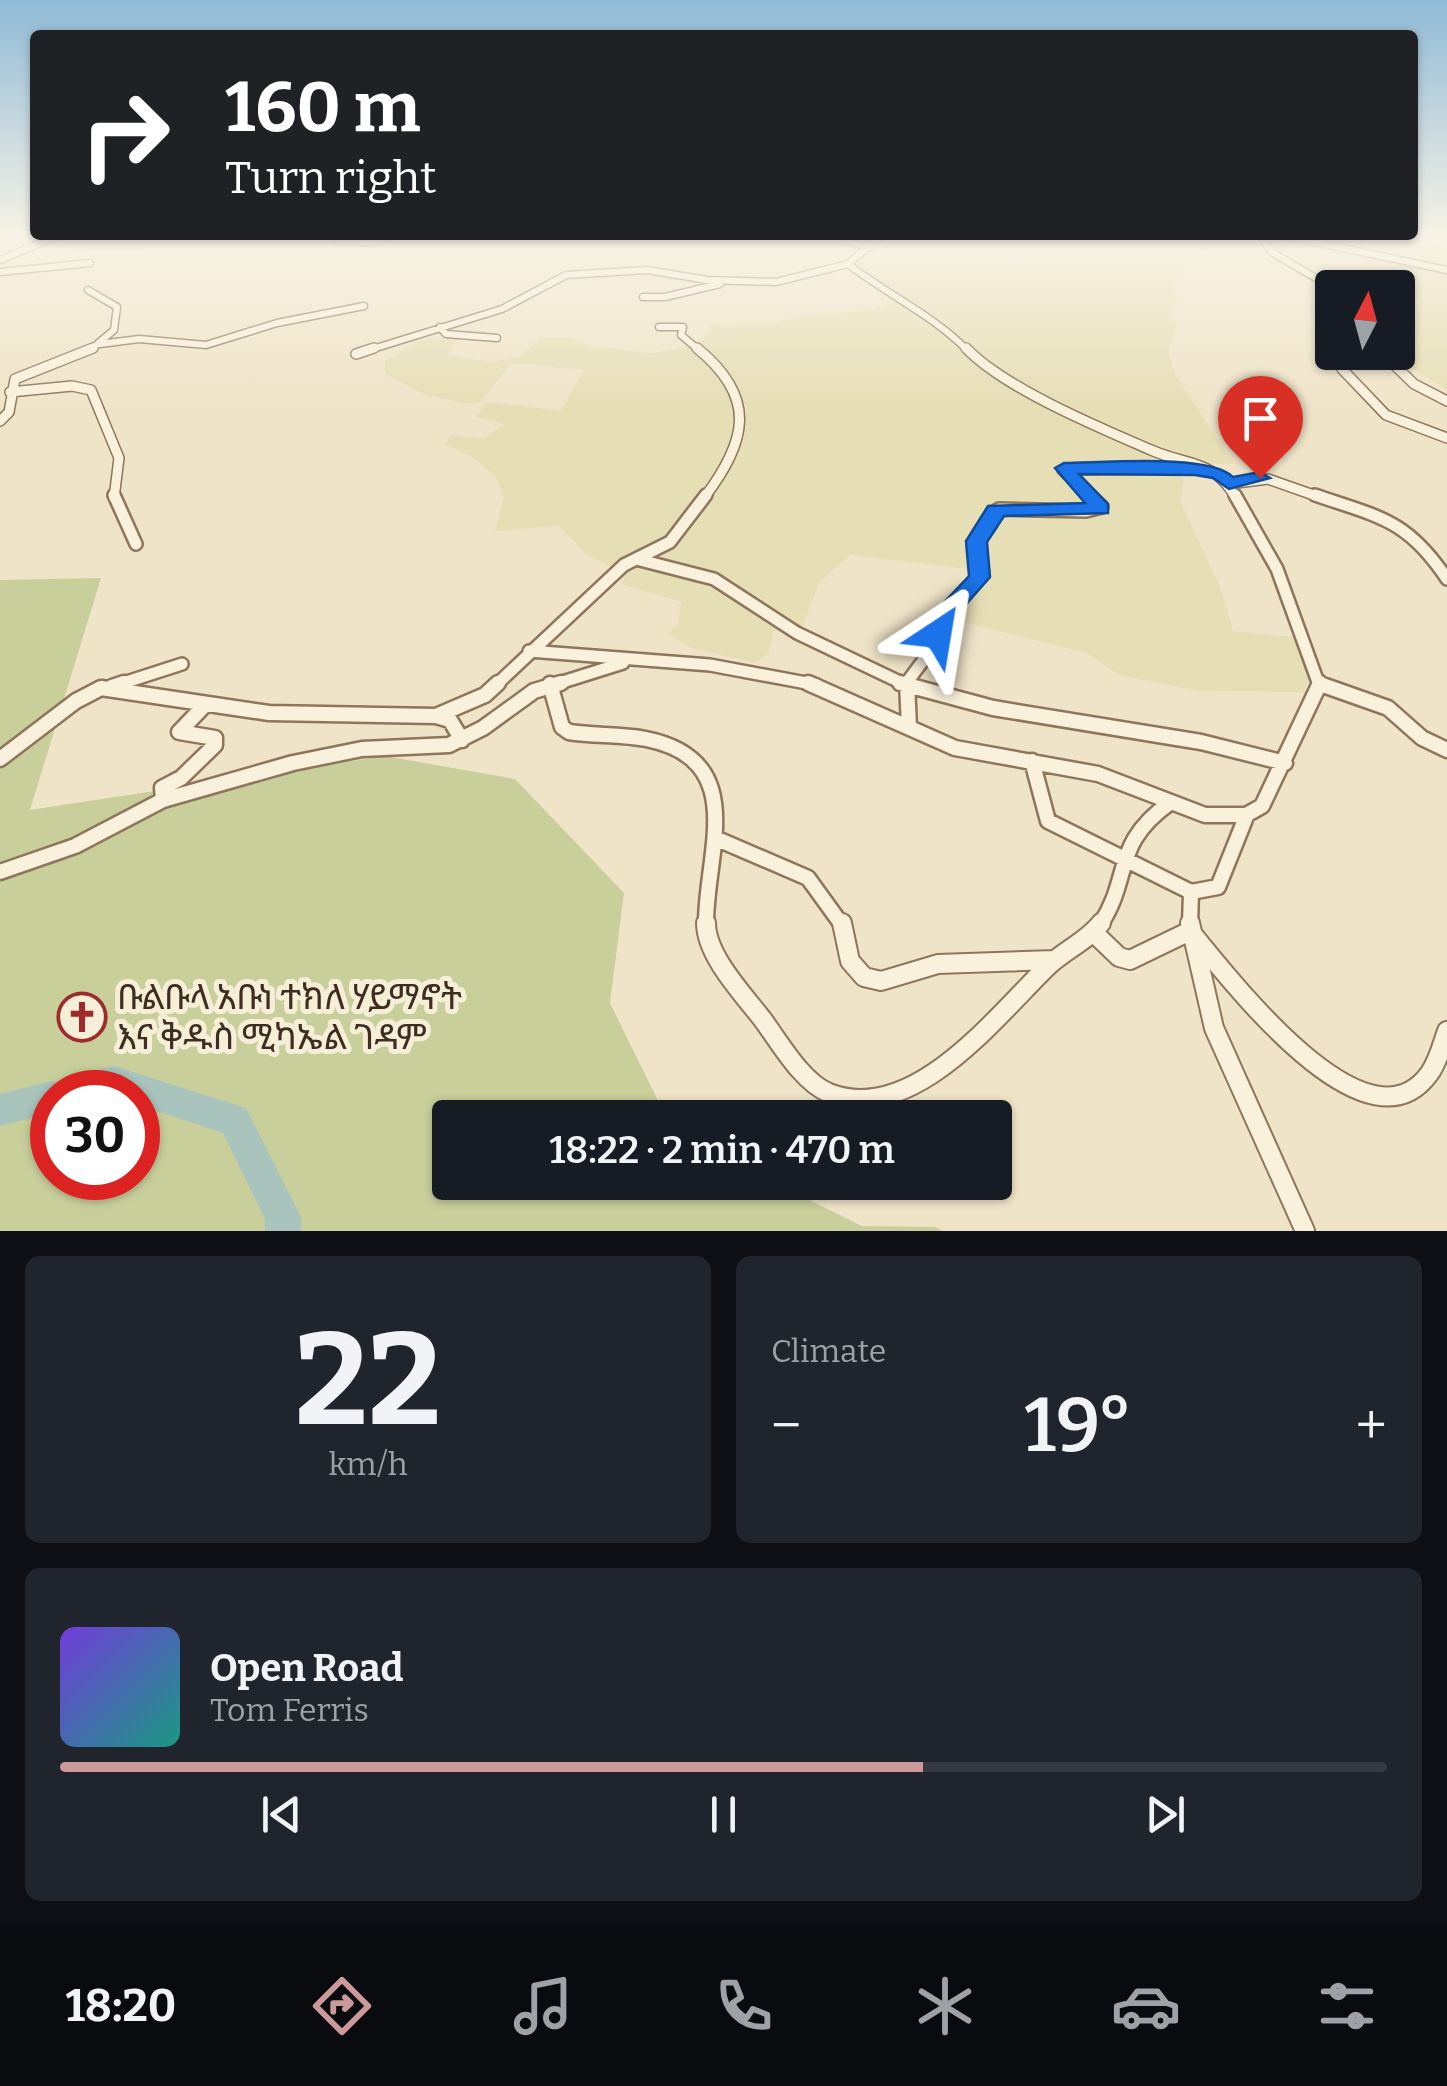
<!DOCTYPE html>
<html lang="en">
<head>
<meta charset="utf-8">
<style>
	:root { --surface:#171b24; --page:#20242c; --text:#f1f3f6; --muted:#9ea1a6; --line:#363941; --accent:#cc999b }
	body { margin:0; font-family:Bitter,"Noto Sans Ethiopic",serif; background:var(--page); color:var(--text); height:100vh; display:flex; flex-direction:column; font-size:38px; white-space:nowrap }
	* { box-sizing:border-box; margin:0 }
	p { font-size:32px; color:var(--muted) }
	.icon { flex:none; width:55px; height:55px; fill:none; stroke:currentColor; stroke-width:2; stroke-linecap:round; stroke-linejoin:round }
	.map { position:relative; height:1231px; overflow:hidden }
	.side { display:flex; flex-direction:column; gap:25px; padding:25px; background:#0d0f14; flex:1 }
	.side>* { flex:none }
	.guide { position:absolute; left:30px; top:30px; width:1388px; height:210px; border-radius:10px; box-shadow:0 2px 8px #0004; background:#202124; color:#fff; overflow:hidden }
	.needle { width:65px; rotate:6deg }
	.fabs { position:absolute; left:1315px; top:270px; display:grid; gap:20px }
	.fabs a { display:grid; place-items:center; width:100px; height:100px; border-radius:10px; background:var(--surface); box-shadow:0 2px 8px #0004; font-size:50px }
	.speed { position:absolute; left:30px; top:1070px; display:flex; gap:20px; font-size:50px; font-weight:700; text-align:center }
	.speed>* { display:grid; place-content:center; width:130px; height:130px; border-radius:50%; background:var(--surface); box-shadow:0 2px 8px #0004; line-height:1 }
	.speed .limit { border:15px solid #d22; background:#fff; color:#111 }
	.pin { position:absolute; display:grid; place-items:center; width:85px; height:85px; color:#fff; margin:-102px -42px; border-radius:50% 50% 50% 0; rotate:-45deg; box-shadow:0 0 10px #0007 }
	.pin .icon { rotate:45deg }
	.me { position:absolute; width:110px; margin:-55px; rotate:33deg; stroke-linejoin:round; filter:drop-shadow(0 0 8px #0008) }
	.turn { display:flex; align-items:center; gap:35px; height:210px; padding:0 30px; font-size:45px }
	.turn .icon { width:130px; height:130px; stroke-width:2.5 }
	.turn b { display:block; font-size:70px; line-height:85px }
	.big { font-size:75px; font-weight:600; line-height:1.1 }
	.side .card { flex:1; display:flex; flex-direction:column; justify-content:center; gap:15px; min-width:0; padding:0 35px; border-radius:15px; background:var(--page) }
	.side .dial { align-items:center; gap:0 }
	.dial b { font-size:130px; line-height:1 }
	.song { display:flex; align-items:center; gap:30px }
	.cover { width:120px; height:120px; border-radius:15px; background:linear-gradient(135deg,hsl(260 70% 55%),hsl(170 70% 35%)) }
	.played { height:10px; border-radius:5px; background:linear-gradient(90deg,var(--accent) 65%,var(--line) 65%) }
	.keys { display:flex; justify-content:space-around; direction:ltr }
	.heat { display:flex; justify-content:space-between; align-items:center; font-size:55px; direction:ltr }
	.side .tiles { flex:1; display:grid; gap:25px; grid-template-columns:1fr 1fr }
	.card:last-child { grid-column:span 2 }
	.trip { position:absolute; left:432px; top:1100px; width:580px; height:100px; border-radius:10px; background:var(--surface); box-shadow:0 2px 8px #0004; font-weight:600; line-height:100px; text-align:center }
	.menu { display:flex; height:160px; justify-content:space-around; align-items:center; background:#090b0e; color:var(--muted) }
	.menu .icon { width:70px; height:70px }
	.menu .active { color:var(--accent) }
	.menu b { font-size:45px; color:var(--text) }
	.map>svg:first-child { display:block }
	.farmland { fill:#e6deb5 }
	.green { fill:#c9cf9b; fill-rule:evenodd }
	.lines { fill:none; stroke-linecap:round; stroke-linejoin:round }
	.river { fill:#a9c4bc; fill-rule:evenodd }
	.minor-far4-casing { stroke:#8d765c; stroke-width:9 }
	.minor-far3-casing { stroke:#8d765c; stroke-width:12 }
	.minor-far2-casing { stroke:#8d765c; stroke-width:16 }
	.minor-far1-casing { stroke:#8d765c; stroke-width:19 }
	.minor-casing { stroke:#8d765c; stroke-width:22 }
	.minor-far4 { stroke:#faf1dc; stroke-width:6 }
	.minor-far3 { stroke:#faf1dc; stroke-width:9 }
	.minor-far2 { stroke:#faf1dc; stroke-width:11 }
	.minor-far1 { stroke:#faf1dc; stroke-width:14 }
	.minor { stroke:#faf1dc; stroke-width:18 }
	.route { fill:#1a73e8; stroke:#114b97; stroke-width:2.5 }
	.labels { text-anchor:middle; stroke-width:10; stroke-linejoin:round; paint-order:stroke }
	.near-poi-label { font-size:35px; fill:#3d2e20; stroke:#f7eed8; text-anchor:start }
</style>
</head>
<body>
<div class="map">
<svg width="1447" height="1231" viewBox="0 0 1447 1231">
	<rect width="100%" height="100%" fill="#f0e4c8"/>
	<path class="farmland" d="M83 235H153L145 249 67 255Z
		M888 235H1230L1184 265 1174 286 1177 303 1168 308 1176 325 1168 353 1176 376 1234 464 1178 463 1177 472 1184 481 1180 501 1221 589 1233 631 1302 638 1312 673 1304 692 1199 691 1119 675 1087 653 950 619 987 583V571L850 555 819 582 802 628 774 631 768 653 756 663 692 648 668 634 678 625 681 602 621 584 626 576 622 572 586 554 559 526 495 531 504 498 496 477 473 457 445 444 450 435 484 439 504 424 476 417 487 402 561 411 584 370 512 363 480 402 469 404 423 394 385 373V361L421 339 458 338 448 355 491 362 519 357 541 338H571L588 346 651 353 701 344 711 325 768 324 806 315 875 310 900 298 856 265Z
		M1270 235 1447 271V390L1389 353 1398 352V314L1423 303 1398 296V288L1363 287 1334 277 1280 251Z
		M1289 235H1447V269Z"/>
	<path class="green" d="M101 578 30 810 385 756 515 779 624 893 610 1003 666 1117 450 1118V1182L775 1183 862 1226 936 1227 943 1231H0V580ZM52 1092H138V1178H52Z"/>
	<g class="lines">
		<path class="river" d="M114 1066 246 1108 295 1205 301 1217V1231H265V1219L223 1133 138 1105V1092H52V1113L0 1126V1094L52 1081 59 1084 72 1076Z"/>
		<g class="minor-far4-casing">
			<path id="minor-far4" d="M854 235 850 242 871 247
				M1260 235 1273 253 1333 288
				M1281 235 1447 270
				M335 240 373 243 390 235
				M0 260 60 235
				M848 264C888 295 933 315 968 351
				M0 272 90 263
				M88 290 117 307 114 330 89 351
				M643 297H665L720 284
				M440 327 446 334 497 338
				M659 327H683L681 335 700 351
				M100 344 139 339 206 345 277 323 364 306
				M366 351 502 309 566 275 647 270 707 280 776 282 848 264 882 235"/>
		</g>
		<g class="minor-far3-casing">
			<path id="minor-far3" d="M697 348C758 398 747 441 704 498
				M966 348C1004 388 1098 427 1151 450 1187 466 1214 459 1236 498
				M1381 352 1414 384 1447 401
				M356 354 374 348
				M1342 369 1386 415 1447 438
				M10 392 72 386 91 390 119 458 114 498
				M0 421 9 412 15 379 93 348
				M1229 484 1268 479 1322 498
				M1092 498 1062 470 1193 469"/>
		</g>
		<g class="minor-far2-casing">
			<path id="minor-far2" d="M114 495 136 544
				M1089 495 1102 507
				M1235 495 1277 569 1319 685
				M1315 495C1379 517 1407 519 1447 579
				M636 559 714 579 797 633 906 685
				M529 651 710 665 817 685
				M117 685 182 664
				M496 685 624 565 670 542 706 495
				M553 685 623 663
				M905 685 928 654 943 616 980 577 976 541 991 524 992 513 999 509 1086 511 1102 507"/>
		</g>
		<g class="minor-far1-casing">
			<path id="minor-far1" d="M808 683 955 748 1098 774 1205 815H1246L1262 806 1320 683
				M900 683 993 708 1201 742 1285 763
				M907 683 909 726
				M550 684 562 727 569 732C594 736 621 734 646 739 751 760 705 854 706 925
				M1320 684 1388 708 1422 738 1447 750
				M112 687 124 683
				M436 716 485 695 498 683
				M0 759 76 701 101 688 269 713 436 716 450 720 462 740
				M1032 761 1048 821 1191 892 1218 887 1246 817
				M163 800 162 788 181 778 215 745V738L179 732 205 705
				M715 838 808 878 842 925
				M0 872 75 846 163 800 293 763 362 749 449 745 483 728 534 691 561 683
				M1100 925C1132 877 1111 844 1171 802
				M1190 925 1191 892"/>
		</g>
		<g class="minor-casing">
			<path id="minor" d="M706 923C706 956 744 995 763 1020 780 1043 802 1082 829 1093 913 1126 997 1015 1048 966 1065 950 1087 941 1101 923
				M842 923 850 961 864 977 881 981 938 964 1054 960
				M1190 923 1214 1028 1305 1231
				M1094 933 1119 957 1130 960 1190 931C1227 975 1366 1160 1429 1074 1438 1062 1442 1045 1447 1031"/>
		</g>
		<use href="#minor-far4" class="minor-far4"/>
		<use href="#minor-far3" class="minor-far3"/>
		<use href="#minor-far2" class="minor-far2"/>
		<use href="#minor-far1" class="minor-far1"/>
		<use href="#minor" class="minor"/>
	</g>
	<linearGradient id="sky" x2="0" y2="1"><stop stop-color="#8fbad6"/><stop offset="0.58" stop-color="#f8f3e6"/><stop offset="1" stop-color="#f8f3e6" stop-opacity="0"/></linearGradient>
	<rect width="1447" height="407" fill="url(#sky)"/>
	<path class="route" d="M1064 463C1100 463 1210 453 1233 477L1260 472 1270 478 1229 489 1213 478 1195 475 1079 474 1108 504V513L1004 516 987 542 990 577 954 618 946 639H930L927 634 935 612 969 576 966 541 988 506 1085 503 1055 468Z"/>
	<defs>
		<g id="church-ring" transform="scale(2.5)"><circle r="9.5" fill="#f7eed8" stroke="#9e2a2b" stroke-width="1.5"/><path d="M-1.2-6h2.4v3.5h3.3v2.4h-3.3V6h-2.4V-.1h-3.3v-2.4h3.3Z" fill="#9e2a2b"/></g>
	</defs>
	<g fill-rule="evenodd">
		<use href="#church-ring" x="82" y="1017"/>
	</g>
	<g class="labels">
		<g class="near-poi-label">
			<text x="117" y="1009">ቡልቡላ አቡነ ተክለ ሃይማኖት<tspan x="117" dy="40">እና ቅዱስ ሚካኤል ገዳም</tspan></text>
		</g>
	</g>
</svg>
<div class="fabs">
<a><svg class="needle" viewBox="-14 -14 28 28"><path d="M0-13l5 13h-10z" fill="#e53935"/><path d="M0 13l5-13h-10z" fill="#9ea1a6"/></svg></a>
</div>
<div class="speed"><div class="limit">30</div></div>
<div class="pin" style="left:1260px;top:478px;background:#d93025"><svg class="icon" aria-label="arrive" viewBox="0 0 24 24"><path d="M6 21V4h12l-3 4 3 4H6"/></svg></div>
<svg class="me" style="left:938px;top:634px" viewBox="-20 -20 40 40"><path d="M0-17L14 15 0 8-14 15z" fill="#1a73e8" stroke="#fff" stroke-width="4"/></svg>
<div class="trip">18:22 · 2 min · 470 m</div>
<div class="guide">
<div class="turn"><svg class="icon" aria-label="right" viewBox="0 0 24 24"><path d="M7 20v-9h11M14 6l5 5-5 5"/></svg><div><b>160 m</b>Turn right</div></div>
</div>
</div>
<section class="side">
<div class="tiles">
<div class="card dial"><b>22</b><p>km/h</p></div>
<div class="card"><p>Climate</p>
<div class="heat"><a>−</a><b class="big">19°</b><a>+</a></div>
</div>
<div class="card">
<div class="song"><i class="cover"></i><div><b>Open Road</b><p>Tom Ferris</p></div></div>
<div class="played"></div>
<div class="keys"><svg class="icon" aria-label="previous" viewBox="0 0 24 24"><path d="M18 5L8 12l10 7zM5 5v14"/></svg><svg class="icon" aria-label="pause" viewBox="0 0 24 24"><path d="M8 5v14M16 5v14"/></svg><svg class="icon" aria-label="next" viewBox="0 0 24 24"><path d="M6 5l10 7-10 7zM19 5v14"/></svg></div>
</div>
</div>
</section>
<nav class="menu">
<b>18:20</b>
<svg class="icon active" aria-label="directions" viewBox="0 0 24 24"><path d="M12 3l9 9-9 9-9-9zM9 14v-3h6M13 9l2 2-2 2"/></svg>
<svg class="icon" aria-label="music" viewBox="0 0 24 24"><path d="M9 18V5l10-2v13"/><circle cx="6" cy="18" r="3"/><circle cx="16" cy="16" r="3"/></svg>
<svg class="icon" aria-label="phone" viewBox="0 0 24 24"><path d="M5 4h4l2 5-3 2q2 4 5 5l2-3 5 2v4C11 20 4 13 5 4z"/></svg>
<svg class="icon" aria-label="climate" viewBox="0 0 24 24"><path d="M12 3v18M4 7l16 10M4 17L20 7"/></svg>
<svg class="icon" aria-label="car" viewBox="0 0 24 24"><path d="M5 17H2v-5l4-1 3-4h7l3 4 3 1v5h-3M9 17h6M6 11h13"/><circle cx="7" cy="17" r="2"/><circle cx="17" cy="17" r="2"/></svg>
<svg class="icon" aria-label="filters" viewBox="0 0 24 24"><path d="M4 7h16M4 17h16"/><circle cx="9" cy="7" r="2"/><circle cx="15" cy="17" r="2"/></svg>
</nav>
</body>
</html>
